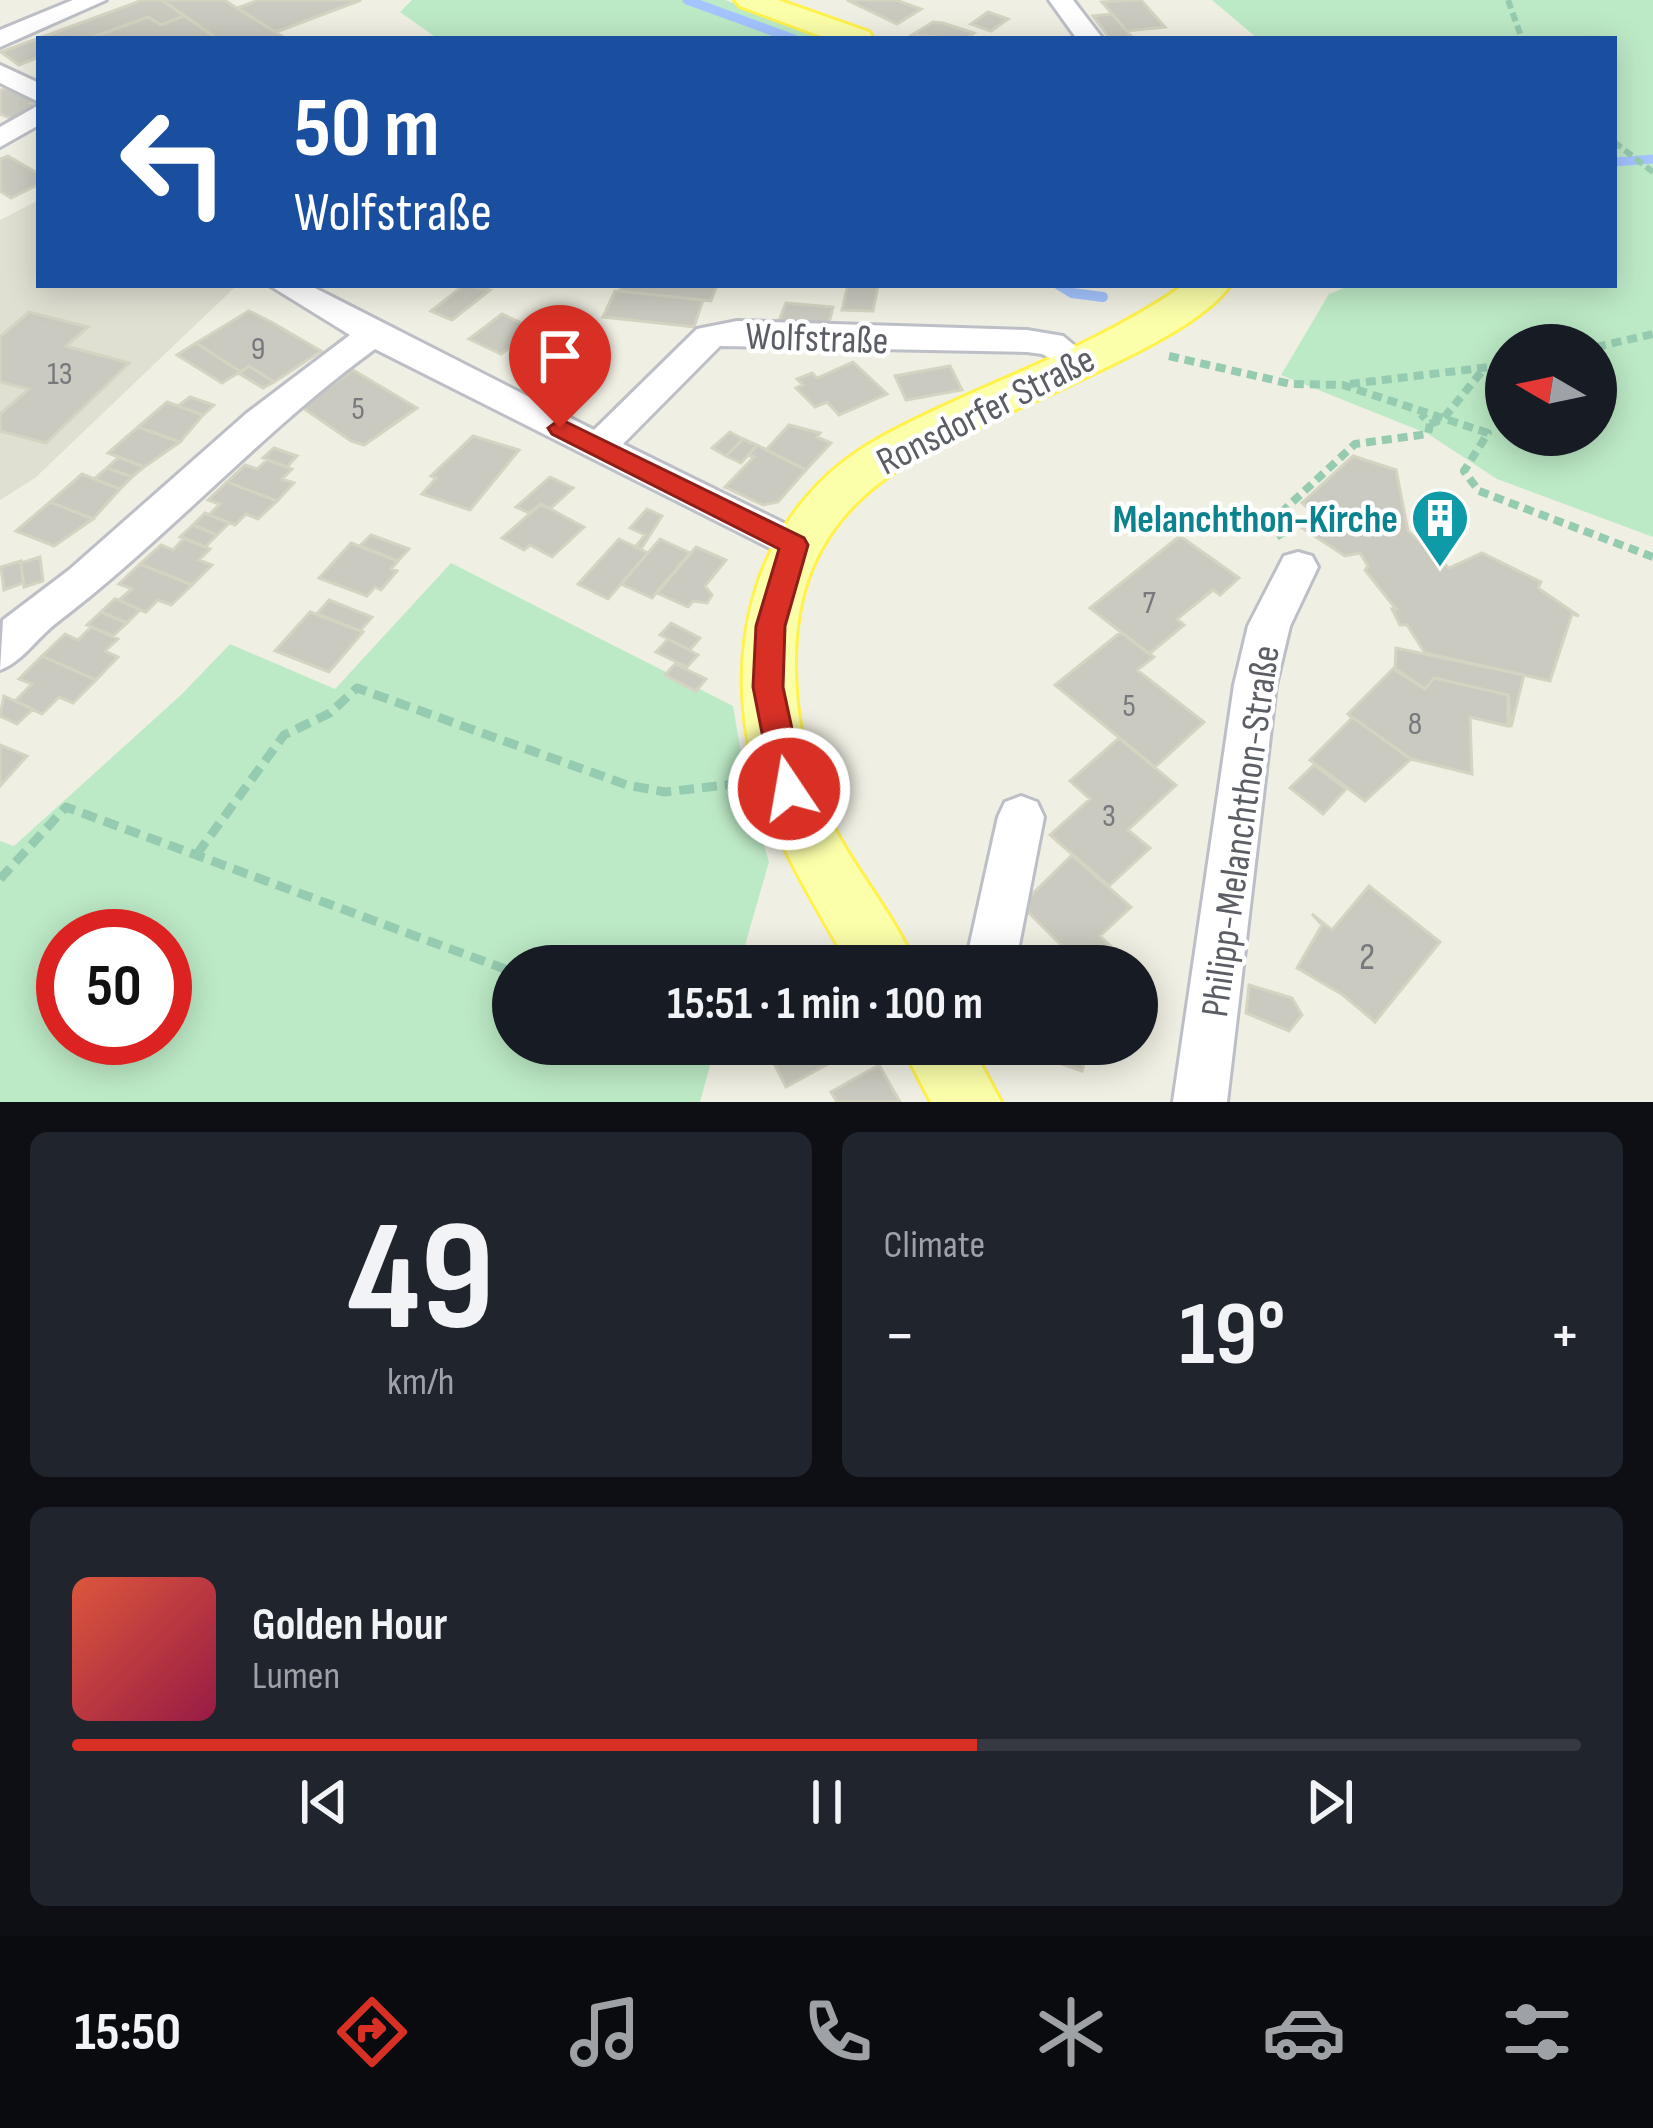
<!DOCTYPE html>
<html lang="en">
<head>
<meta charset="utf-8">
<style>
	:root { --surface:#171b24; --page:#20242c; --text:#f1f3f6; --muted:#9ea1a6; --line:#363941; --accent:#d93025 }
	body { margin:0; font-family:"Sofia Sans Condensed",sans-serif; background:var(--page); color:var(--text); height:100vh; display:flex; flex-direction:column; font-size:45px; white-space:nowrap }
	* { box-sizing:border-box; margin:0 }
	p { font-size:39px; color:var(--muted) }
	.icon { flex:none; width:66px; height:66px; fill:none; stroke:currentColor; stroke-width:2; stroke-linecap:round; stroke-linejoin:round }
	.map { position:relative; height:1102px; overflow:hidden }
	.drawer { display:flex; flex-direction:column; gap:30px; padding:30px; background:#0d0f14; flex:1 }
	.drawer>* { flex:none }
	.top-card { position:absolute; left:36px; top:36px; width:1581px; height:252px; border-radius:0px; box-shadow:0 6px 30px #0003; background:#1a4fa0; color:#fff; overflow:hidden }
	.needle { width:78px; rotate:279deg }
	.tools { position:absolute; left:1485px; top:324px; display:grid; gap:24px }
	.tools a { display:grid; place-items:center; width:132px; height:132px; border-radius:50%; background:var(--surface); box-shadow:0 6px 30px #0003; font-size:60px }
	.speed { position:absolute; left:36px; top:909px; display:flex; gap:24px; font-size:60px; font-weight:700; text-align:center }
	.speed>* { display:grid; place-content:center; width:156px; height:156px; border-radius:50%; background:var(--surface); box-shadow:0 6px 30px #0003; line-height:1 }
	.speed .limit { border:18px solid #d22; background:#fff; color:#111 }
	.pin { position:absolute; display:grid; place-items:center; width:102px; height:102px; color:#fff; margin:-123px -51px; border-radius:50% 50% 50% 0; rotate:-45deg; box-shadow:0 0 12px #0007 }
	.pin .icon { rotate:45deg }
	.me { position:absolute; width:132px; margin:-66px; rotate:348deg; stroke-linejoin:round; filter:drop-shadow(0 0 9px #0008) }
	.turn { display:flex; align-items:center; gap:42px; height:252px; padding:0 60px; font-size:54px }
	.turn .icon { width:156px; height:156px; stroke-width:2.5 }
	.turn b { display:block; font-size:84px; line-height:102px }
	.big { font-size:90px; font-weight:700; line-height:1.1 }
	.drawer .card { flex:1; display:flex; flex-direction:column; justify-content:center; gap:18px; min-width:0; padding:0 42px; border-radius:18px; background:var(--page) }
	.drawer .dial { align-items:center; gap:0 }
	.dial b { font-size:156px; line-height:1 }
	.song { display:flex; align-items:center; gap:36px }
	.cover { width:144px; height:144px; border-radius:18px; background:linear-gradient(135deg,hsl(10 70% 55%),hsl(340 70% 35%)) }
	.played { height:12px; border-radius:6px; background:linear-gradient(90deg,var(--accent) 60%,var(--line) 60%) }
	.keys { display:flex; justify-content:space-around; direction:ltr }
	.heat { display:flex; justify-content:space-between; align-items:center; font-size:66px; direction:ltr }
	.drawer .tiles { flex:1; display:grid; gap:30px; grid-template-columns:1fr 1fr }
	.card:last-child { grid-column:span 2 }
	.trip { position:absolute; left:492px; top:945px; width:666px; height:120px; border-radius:60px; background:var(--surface); box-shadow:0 6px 30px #0003; font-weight:700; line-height:120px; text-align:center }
	.dock { display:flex; height:192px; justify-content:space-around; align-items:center; background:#090b0e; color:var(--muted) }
	.dock .icon { width:84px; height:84px }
	.dock .on { color:var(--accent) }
	.dock b { font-size:54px; color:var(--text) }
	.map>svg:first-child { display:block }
	.education { fill:#dfdfd2 }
	.green { fill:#bdeac6; fill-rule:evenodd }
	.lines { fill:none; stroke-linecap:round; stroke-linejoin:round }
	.stream-far1 { stroke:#a4c4ff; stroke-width:9 }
	.stream { stroke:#a4c4ff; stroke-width:10 }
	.building { fill:#cacac0; stroke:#d5d3c1; stroke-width:3 }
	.minor-casing { stroke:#bdbfc6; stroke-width:6 }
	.major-casing { stroke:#fff24d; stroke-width:6 }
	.path-far2 { stroke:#95cbb0; stroke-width:6; stroke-dasharray:9 4.5; stroke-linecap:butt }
	.path-far1 { stroke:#95cbb0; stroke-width:8; stroke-dasharray:10 6; stroke-linecap:butt }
	.path { stroke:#95cbb0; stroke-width:9; stroke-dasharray:15 8; stroke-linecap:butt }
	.minor { fill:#fff; fill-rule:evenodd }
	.major { fill:#fbffa9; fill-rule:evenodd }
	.route { fill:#d93025; stroke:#8d1f18; stroke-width:3 }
	.labels { text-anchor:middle; stroke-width:9; stroke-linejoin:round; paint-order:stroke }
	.number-label { font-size:33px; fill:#77797c }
	.street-label { font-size:39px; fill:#5b5e65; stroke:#fff }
	.culture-label { font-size:39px; font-weight:bold; fill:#0d838f; stroke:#fff; text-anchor:end }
	.near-number-label { font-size:39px; fill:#77797c }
</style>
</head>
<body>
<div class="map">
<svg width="1653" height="1102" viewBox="0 0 1653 1102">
	<rect width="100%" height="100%" fill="#f0efe3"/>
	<path class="education" d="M39 200V285L234 288 35 478 0 500V220Z"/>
	<path class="green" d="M412 0H725L828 37 438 39 400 12Z
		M1212 0H1653V537L1497 479 1428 434 1281 375 1329 294 1351 285H1614V39H1258ZM1506 345H1596V435H1506Z
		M451 563 733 706 747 789 769 862 739 966H513V1044H716L700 1102H0V841L14 846 182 694 230 644 335 689ZM63 936H165V1038H63Z"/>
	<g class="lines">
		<path class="stream-far1" d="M687 0 794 39
			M1614 162 1653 159"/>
		<path class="stream" d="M1059 285 1072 293 1103 297"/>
	</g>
	<path class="building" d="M143 0H162L184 16 161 25 148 17 88 39H39V57L19 65 1 52Z
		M162 0H224L285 38 218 39Z
		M259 0H361L276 32 237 8Z
		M847 0H896L921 9 897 24Z
		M1141 0 1165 27 1127 31 1102 2Z
		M988 12 1008 19 991 31 971 24Z
		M1112 14 1127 31 1132 37 1110 39 1093 16Z
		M184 16 218 39H88L148 17 161 25Z
		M933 22 943 23 974 33 966 39 912 35Z
		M5 88 37 100 31 103 38 105 13 119 0 114V91Z
		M8 156 39 174V184L11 198 0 191V159Z
		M464 285 490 290 452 320 431 311Z
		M622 285H717L711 301 619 291Z
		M848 285H878L873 311 842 310Z
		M615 291H619L703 300 694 327 603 317Z
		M786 303 833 307 828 327 778 323Z
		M249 311 273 323 321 351 274 382 249 366 241 372 196 343Z
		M29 312 88 327 66 346 129 363 46 443 0 431V414L29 389 0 382V337Z
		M502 314 534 329 501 354 469 339Z
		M558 321 573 325 557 343 542 339Z
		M196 343 241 372 249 366 274 382 263 388 238 373 222 383 177 355Z
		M563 344 606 356 575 393 531 380Z
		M853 362 887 394 839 415 827 402 815 407 796 388 803 385 797 379 812 373 817 378Z
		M950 366 962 390 906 400 895 376Z
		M353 370 417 408 364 445 351 441 300 406Z
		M190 397 214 405 203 415 178 406Z
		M167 402 203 415 180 442 138 427Z
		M789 425 820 433 817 437 831 443 806 470 766 450Z
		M138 427 180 442 144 467 108 453Z
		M730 432 743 439 726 456 712 448Z
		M473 436 519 450 470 510 422 494 436 478 431 476Z
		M743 439 757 445 741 463 726 456Z
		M757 445 806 470 778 502 763 505 725 487 754 457 748 455Z
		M274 448 297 456 287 467 263 458Z
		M1353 456 1396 470 1408 531 1449 568 1482 553 1541 582 1538 588 1579 616 1572 614 1550 681 1425 653 1407 625H1400L1392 609H1396L1365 570 1368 566 1360 553 1345 556 1302 528 1311 521 1306 517 1312 511 1302 503Z
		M119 457 144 467 132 477 107 468Z
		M267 460 292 469 282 479 294 483 277 501 227 482 245 465 257 469Z
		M107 468 132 477 120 489 94 479Z
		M82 474 120 489 93 519 50 502Z
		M550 477 573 488 550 509 541 504 529 513 516 507Z
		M227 482 277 501 258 519 246 514 235 525 209 515 220 504 208 500Z
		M50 502 93 519 54 546 16 531Z
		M541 504 584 527 552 557 530 545 524 550 502 538Z
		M647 509 662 516 641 549 636 546 645 535 630 528Z
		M205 513 229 523 217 535 193 525Z
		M193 525 217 535 205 547 180 537Z
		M371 535 409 549 398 561 360 546Z
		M1180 536 1239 578 1220 595 1213 590 1177 619 1184 625 1149 654 1090 608Z
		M184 538 210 549 199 560 212 565 192 585 140 564 161 545 173 550Z
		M619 539 648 553 608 599 578 584Z
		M660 539 690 553 652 598 621 584Z
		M351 543 398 561 391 569 397 571 381 590 375 587 367 596 319 578Z
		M696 547 726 560 705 586 712 595 707 603 693 601 688 607 657 593Z
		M40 557 43 581 24 587 21 563Z
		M21 561 23 583 4 590 1 567Z
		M140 564 192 585 171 605 158 600 146 612 140 610 119 600 132 589 119 584Z
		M115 599 119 600 140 610 127 623 101 612Z
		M329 600 372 617 360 631 317 614Z
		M101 612 127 623 113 636 87 625Z
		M310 612 363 632 329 672 275 651Z
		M671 623 700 638 690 650 660 635Z
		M91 627 118 639 105 651 118 657 96 680 42 656 65 634 78 640Z
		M1121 632 1154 657 1137 670 1204 722 1155 767 1055 685Z
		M668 639 698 655 687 667 656 652Z
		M1396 648 1524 675 1511 727 1508 695 1434 678 1425 689 1395 670Z
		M42 656 96 680 73 703 59 697 42 714 15 701 32 684 19 679Z
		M675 664 706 679 696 691 665 675Z
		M1394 668 1425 689 1434 678 1508 695V726L1470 717 1472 774 1411 759 1348 714Z
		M4 696 15 701 33 709 17 724 0 716Z
		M1348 714 1411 759 1365 801 1310 760 1352 718Z
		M1119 738 1176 785 1128 830 1150 848 1109 886 1050 835 1090 799 1070 781Z
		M0 745 27 756 0 786Z
		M1314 765 1346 789 1323 814 1290 788Z
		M1072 855 1131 907 1100 936 1132 966H1044L1064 948 1021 905Z
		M1369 886 1440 942 1375 1022 1343 995 1297 968 1322 925 1312 914 1332 930Z
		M1249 985 1292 998 1302 1015 1289 1031 1246 1013Z
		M764 1044H846L850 1052 786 1087Z
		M1038 1044H1090L1082 1071 1036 1055Z
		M879 1065 900 1102H837L831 1092Z"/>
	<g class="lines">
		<g class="minor-casing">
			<path id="minor" d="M73 0H106L0 47V30Z
				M1049 0H1073L1103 39H1077Z
				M0 65 39 83V102L0 83Z
				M39 105V125L0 147V127Z
				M269 285H309L594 430 697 329 737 321 1027 330 1063 336 1093 361 1088 369 1076 372 1042 354 1027 352 720 346 623 444 808 535 813 545 808 555 794 560 375 349C261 432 167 539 55 624 36 639 22 662 0 670L3 620 69 570 247 413 350 335Z
				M1298 552 1312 556 1318 567 1290 626 1276 685 1227 1102H1173L1234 685 1248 626 1284 556Z
				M1021 796 1037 802 1044 817 1015 966H965L998 817 1005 802Z"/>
		</g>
		<g class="major-casing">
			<path id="major" d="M735 0H778L869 32 873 39H829L740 6Z
				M1184 285H1230C1202 326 1112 364 1067 386 931 450 794 487 795 665 795 713 805 764 824 808 849 864 892 910 916 966H850C817 909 781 851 760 788 718 656 751 512 876 440 977 384 1089 352 1184 285Z
				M901 1044H970L1001 1102H931Z"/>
		</g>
		<path class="path-far2" d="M1508 0 1522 39
			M1614 142 1653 172"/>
		<path class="path-far1" d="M1596 347 1653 334
			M1169 356 1291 384 1343 385 1488 433 1464 471 1479 491 1653 557
			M1350 384 1506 365
			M1430 424 1443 419 1482 371
			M1282 538 1272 521 1355 444 1428 434 1430 424 1421 414"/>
		<path class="path" d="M197 854 284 735 330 713 357 688 627 785 665 792 744 783
			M0 879 66 807 513 972"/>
		<use href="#minor" class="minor"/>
		<use href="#major" class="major"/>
	</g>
	<path class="route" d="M560 419 804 538 808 545 785 626 783 687 805 789 800 799 789 803 777 799 773 789 753 687 756 626 779 549 552 434 548 428Z"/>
	<defs>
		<g id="building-pin" transform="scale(3)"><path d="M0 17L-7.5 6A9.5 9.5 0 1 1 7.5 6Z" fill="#0f9aa8" stroke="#fff"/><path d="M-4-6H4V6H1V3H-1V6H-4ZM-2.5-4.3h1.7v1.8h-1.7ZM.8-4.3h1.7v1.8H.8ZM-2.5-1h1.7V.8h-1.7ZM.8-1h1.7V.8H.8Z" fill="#fff"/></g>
	</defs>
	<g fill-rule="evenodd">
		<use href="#building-pin" x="1440" y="518"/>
	</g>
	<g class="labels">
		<g class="number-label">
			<text x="258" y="359">9</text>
			<text x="60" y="384">13</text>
			<text x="358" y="419">5</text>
			<text x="1149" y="613">7</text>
			<text x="1129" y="716">5</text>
			<text x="1415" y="734">8</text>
			<text x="1109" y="826">3</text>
		</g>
		<g class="street-label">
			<text transform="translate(817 337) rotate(2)" y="14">Wolfstraße</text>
			<text transform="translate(985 409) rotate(-27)" y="14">Ronsdorfer Straße</text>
			<text transform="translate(1239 831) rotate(-82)" y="14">Philipp-Melanchthon-Straße</text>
		</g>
		<g class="culture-label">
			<text x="1398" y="532">Melanchthon-Kirche</text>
		</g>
		<g class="near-number-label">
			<text x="1367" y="969">2</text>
		</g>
	</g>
</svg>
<div class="tools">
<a><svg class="needle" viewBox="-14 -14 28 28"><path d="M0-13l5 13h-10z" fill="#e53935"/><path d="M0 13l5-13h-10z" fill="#9ea1a6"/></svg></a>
</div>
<div class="speed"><div class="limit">50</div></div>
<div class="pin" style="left:560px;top:428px;background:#d93025"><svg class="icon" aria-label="arrive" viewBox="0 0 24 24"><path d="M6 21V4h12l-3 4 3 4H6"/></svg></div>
<svg class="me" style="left:789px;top:789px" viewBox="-20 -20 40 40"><circle r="17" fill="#d93025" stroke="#fff" stroke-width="3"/><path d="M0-11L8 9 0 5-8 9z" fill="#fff"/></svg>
<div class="trip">15:51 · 1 min · 100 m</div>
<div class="top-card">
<div class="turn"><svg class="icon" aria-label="left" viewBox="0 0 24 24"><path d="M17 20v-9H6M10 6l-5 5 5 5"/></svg><div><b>50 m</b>Wolfstraße</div></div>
</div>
</div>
<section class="drawer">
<div class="tiles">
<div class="card dial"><b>49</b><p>km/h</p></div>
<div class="card"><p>Climate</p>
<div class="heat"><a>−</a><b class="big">19°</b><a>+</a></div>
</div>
<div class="card">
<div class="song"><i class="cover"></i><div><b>Golden Hour</b><p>Lumen</p></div></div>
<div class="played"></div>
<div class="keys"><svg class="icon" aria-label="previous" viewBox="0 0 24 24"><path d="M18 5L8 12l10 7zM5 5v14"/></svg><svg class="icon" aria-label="pause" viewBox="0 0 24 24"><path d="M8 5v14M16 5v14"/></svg><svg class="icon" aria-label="next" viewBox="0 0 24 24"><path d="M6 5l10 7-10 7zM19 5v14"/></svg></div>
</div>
</div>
</section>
<nav class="dock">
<b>15:50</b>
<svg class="icon on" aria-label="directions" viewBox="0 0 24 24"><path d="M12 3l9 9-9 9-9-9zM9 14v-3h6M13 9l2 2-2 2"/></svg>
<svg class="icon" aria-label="music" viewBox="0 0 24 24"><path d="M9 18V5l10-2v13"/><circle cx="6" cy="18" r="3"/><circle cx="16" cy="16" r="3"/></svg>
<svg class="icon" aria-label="phone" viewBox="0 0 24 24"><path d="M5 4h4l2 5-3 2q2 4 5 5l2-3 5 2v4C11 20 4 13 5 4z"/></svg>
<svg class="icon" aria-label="climate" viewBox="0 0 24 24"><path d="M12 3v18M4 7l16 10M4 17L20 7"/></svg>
<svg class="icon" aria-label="car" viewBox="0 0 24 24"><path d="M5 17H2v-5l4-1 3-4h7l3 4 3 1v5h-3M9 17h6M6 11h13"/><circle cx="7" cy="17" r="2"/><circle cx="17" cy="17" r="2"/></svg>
<svg class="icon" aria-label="filters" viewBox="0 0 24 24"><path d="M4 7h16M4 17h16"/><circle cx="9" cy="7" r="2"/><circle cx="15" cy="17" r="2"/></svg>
</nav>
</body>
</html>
